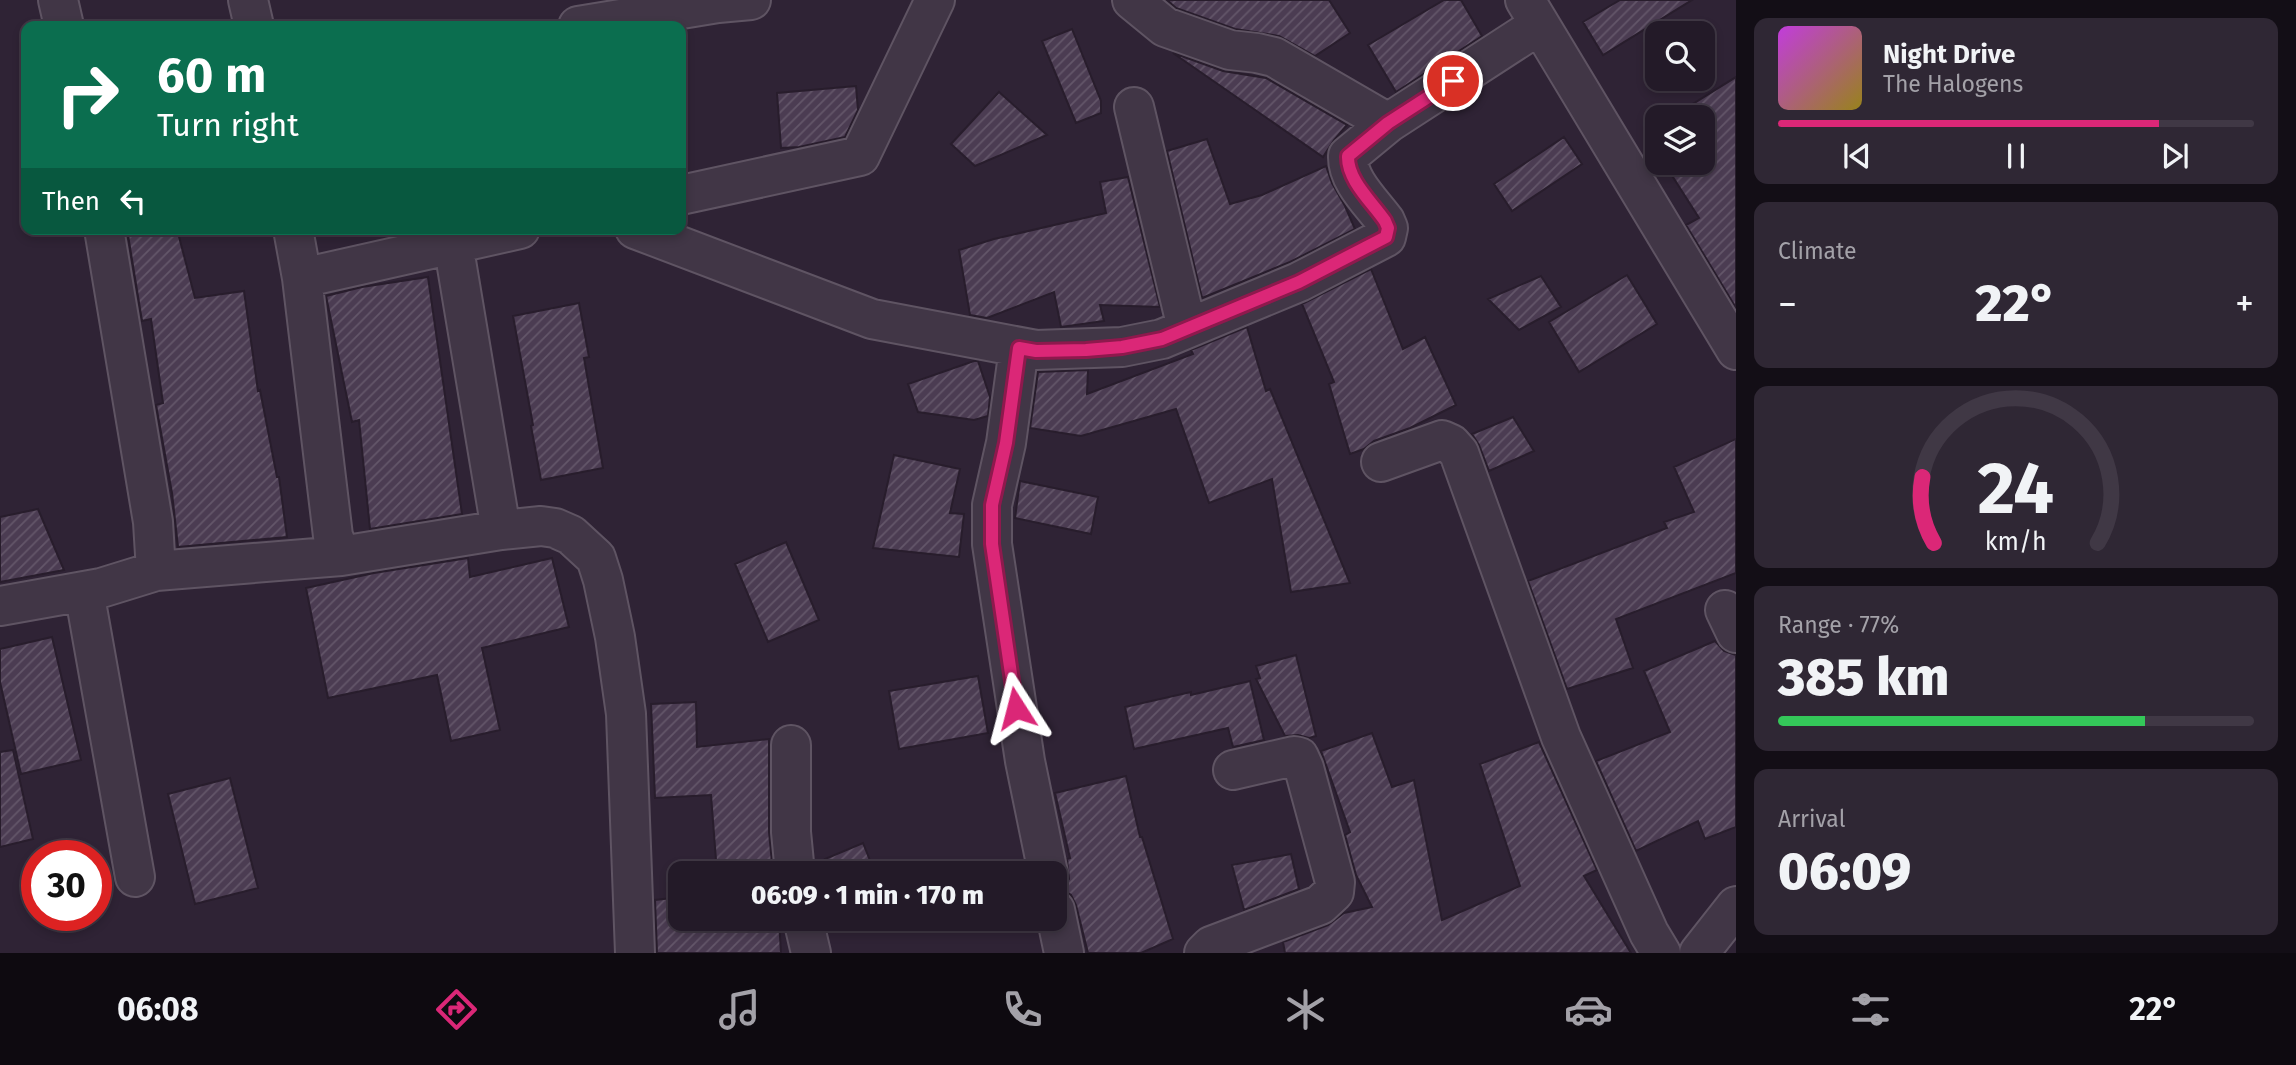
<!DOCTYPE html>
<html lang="en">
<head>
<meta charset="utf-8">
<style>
	:root { --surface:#231a28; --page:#2f2734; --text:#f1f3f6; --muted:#a3a1a8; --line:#403845; --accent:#db2777 }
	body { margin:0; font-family:"Fira Sans",sans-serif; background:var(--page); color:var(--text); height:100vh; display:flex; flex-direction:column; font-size:26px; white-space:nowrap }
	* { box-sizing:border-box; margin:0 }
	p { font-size:23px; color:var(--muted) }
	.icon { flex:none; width:38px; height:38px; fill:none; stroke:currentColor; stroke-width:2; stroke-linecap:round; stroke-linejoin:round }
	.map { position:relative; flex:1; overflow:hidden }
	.sheet { display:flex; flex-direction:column; gap:18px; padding:18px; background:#130e16; width:560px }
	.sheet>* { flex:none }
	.hud { position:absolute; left:21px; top:21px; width:665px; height:214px; border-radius:14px; box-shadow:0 4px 10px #0003,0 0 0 2px var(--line); background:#0b6e4f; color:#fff; overflow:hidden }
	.fabs { position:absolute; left:1645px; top:21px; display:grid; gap:14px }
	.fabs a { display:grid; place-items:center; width:70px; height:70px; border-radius:14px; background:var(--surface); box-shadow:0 4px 10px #0003,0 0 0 2px var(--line); font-size:35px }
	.speed { position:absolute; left:21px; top:840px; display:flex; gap:14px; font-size:35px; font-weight:700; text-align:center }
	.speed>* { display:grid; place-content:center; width:91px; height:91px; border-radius:50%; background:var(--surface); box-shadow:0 4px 10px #0003,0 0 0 2px var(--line); line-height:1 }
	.speed .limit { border:10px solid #d22; background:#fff; color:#111 }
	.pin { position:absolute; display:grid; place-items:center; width:60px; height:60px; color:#fff; margin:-30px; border:4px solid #fff; border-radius:50%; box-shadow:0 2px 7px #0007 }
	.me { position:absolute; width:77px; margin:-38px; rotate:351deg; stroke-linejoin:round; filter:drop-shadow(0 0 5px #0008) }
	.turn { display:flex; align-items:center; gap:24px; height:147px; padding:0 21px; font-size:32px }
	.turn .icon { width:91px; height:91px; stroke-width:2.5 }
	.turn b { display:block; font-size:49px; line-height:60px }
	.then { display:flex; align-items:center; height:66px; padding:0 21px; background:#0003; gap:14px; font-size:26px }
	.big { font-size:52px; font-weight:800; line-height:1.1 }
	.sheet .card { flex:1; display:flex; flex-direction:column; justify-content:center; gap:10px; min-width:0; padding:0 24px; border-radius:14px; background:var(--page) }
	.sheet .dial { align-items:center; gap:0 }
	.dial svg { height:182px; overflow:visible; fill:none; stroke:var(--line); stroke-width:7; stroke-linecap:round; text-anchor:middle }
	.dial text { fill:var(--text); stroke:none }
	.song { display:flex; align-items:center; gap:21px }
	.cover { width:84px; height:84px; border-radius:10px; background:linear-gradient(135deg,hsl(290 70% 55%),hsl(50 70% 35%)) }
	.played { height:7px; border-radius:4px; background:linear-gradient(90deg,var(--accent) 80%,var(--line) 80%) }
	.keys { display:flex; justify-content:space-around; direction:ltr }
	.heat { display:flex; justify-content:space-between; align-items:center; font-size:38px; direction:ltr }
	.charge { height:10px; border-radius:5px; background:linear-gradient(90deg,#34c759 77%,var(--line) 0) }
	.trip { position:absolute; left:668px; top:861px; width:399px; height:70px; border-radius:14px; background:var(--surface); box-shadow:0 4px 10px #0003,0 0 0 2px var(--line); font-weight:800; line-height:70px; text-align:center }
	.dock { display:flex; height:112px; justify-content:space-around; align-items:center; background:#0e0a10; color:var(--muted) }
	.dock .icon { width:49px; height:49px }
	.dock .active { color:var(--accent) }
	.dock b { font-size:32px; color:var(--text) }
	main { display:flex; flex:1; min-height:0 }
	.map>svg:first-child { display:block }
	.building { fill:url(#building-hatch); stroke:#281d2c; stroke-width:2 }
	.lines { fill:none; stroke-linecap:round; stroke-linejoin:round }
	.minor-casing { stroke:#5f5463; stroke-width:42 }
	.minor { stroke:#413646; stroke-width:38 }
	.route-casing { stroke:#8e194d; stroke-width:18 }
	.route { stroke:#db2777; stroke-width:12 }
</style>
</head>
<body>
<main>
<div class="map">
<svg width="1736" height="953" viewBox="0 0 1736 953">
	<defs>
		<pattern id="building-hatch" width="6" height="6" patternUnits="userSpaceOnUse" patternTransform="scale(1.75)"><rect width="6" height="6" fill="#4b3c52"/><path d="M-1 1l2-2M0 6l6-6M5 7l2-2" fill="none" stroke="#635669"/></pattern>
	</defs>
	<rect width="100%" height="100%" fill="#2f2335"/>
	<path class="building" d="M1167 0H1329L1350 33 1315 56 1279 36 1235 29 1176 8Z
		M1444 0H1461L1482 36 1396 92 1368 45Z
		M1620 0H1692L1603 55 1583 22Z
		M1072 29 1101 101V113L1076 123 1042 41Z
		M1173 53 1223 71 1266 78 1347 125 1334 140 1323 157Z
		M1736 77V308L1686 225 1699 218 1664 163H1703V117H1672Z
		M856 86 858 110 845 137 799 147 781 148 777 93Z
		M999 92 1047 135 975 166 951 144Z
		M1564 137 1582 164 1512 211 1494 184Z
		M1207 139 1230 204 1262 195 1326 166 1332 183 1345 206 1355 229 1290 262 1202 298 1167 151Z
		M1128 177 1160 307 1100 305 1104 321 1061 327 1054 292 987 318 970 315 959 250 994 239 1106 213 1100 182Z
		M127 229H177L195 298 244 291 258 391 260 390 277 477H279L287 537 178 547 172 493 156 405 163 403 151 319 142 321Z
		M1371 269 1403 349 1425 337 1456 405 1410 428 1374 441 1364 449 1350 454 1329 384 1334 382 1302 304Z
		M1627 275 1657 324 1579 372 1549 322Z
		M1541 276 1561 307 1519 330 1488 299Z
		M428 277 462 514 370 529 359 420 352 422 326 296 362 287Z
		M579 303 589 357 584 358 603 468 541 480 531 426 533 425 513 316Z
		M1247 327 1266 391 1270 389 1350 583 1291 592 1272 479 1209 503 1176 409 1081 436 1030 428 1038 372 1088 370 1087 394 1193 354 1191 350Z
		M974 361H978L990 397 988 416 974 420 918 412 908 384Z
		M1513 417 1534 451 1489 471 1479 445 1472 434Z
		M1736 439V573L1616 619 1633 668 1567 689 1528 581 1667 528 1664 522 1694 512 1674 467Z
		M894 455 960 469 950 513 964 514 959 557 873 548Z
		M1020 481 1098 497 1091 534 1015 518Z
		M38 509 64 570 0 582V517Z
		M786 542 819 620 768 642 735 564Z
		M468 558 470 577 552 558 569 627 482 648 500 730 451 741 437 675 328 698 306 588 374 573Z
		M52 637 81 760 21 774 0 682V649Z
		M1715 641 1724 651 1736 655V827L1705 839 1698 821 1636 851 1596 761 1670 732 1644 671Z
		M1296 655 1316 736 1309 738 1298 735 1285 736 1256 679 1260 678 1256 666Z
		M978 676 988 733 899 749 889 691Z
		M1250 681 1264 740 1233 747 1228 728 1134 749 1125 707 1191 692V695Z
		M696 702 697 747 769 739V832L773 873H717L711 795 655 798 651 704Z
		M1372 733 1392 787 1414 780 1442 920 1520 886 1480 764 1539 742 1597 870 1584 876 1631 953H1285L1283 942 1328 925 1344 913 1372 907 1356 875 1345 835 1350 832 1321 751Z
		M13 750 33 839 0 847V752Z
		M1126 776 1140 837H1142L1173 939 1141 953H1088L1076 905 1071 895 1062 889 1069 879 1067 859 1070 858 1055 793Z
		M230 778 258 888 195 904 168 794Z
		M863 843 875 873H830L825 859Z
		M1291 854 1299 889 1244 910 1232 865Z
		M681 897V919H779L781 953H657L655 900Z"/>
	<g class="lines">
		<g class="minor-casing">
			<path id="minor" d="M58 0 64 26
				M248 0 254 26
				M1132 0 1165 27 1230 50 1257 53 1274 57 1388 123
				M1525 0 1736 350
				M578 26 718 3 751 0
				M1134 107 1187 328
				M681 195 860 156 935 0
				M293 229 302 278 333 536 341 556 501 530 541 526 555 528 571 535 596 558 603 580 615 637 626 714 635 953
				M635 229 872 319 1036 350 1122 347 1162 339 1299 282 1386 237 1388 228 1385 221C1371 202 1347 180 1348 156L1388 123 1539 25
				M453 243 501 530
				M302 278 520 229
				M1019 348 1006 443 992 505V544L1025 761 1048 873
				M1381 462 1442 440 1451 444 1459 453 1561 737 1649 933 1661 953
				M156 571 341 556
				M84 591 135 877
				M0 606 101 588 156 571 153 522 104 229
				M1725 610 1736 633
				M791 745V832L795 873
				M1055 910 1064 953
				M803 919 811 953
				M1204 953 1211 946 1320 905 1334 892 1335 882 1304 768 1299 757 1294 756 1233 770
				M1699 953 1736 906"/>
		</g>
		<use href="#minor" class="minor"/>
	</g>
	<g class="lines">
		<g class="route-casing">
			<path id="route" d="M1016 708 992 544V505L1006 443 1019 348 1036 351 1086 350 1122 347 1162 339 1299 282 1386 237 1388 228 1385 221C1372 202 1347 180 1348 156L1388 123 1453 81"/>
		</g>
		<use href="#route" class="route"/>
	</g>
</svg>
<div class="fabs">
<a><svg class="icon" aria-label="search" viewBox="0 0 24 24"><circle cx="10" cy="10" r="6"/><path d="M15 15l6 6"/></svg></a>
<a><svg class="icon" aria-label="layers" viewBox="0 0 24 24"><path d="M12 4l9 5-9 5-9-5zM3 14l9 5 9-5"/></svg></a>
</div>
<div class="speed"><div class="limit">30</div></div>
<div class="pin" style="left:1453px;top:81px;background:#d93025"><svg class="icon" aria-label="arrive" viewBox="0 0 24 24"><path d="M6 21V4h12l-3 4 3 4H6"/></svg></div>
<svg class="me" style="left:1016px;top:708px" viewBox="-20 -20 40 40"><path d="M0-17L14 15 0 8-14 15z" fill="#db2777" stroke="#fff" stroke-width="4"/></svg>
<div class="trip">06:09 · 1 min · 170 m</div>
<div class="hud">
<div class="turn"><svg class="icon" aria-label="right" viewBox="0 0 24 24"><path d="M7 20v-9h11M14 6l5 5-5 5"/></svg><div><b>60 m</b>Turn right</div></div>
<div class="then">Then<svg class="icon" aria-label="left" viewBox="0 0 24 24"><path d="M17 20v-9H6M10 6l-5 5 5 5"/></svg></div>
</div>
</div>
<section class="sheet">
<div class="card">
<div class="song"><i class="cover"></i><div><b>Night Drive</b><p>The Halogens</p></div></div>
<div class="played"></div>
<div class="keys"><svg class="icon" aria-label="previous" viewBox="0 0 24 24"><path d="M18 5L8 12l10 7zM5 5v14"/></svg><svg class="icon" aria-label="pause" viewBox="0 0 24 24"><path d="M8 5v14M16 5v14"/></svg><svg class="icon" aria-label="next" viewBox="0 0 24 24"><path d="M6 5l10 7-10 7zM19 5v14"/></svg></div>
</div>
<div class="card"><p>Climate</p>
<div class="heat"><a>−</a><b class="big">22°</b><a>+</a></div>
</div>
<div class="card dial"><svg viewBox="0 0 100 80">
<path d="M14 69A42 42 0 1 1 86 69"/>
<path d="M14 69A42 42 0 0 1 9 40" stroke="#db2777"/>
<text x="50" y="56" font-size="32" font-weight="700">24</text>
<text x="50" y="72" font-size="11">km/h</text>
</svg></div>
<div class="card"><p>Range · 77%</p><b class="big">385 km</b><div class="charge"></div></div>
<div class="card"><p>Arrival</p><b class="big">06:09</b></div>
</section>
</main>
<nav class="dock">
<b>06:08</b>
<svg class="icon active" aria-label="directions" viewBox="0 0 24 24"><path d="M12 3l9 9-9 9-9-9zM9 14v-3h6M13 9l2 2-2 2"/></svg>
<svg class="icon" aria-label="music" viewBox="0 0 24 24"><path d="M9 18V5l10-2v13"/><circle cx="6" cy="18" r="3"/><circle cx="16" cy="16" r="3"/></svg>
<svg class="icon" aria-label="phone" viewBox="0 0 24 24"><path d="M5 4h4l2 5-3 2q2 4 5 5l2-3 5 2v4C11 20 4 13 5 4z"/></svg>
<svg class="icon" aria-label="climate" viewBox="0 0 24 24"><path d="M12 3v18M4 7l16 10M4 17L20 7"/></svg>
<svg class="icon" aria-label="car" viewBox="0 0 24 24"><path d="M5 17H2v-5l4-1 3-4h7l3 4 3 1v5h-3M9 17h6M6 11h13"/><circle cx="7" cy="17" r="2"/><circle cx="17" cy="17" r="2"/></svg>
<svg class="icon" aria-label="filters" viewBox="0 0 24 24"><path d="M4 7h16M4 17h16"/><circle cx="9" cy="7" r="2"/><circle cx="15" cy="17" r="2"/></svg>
<b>22°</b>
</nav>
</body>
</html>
